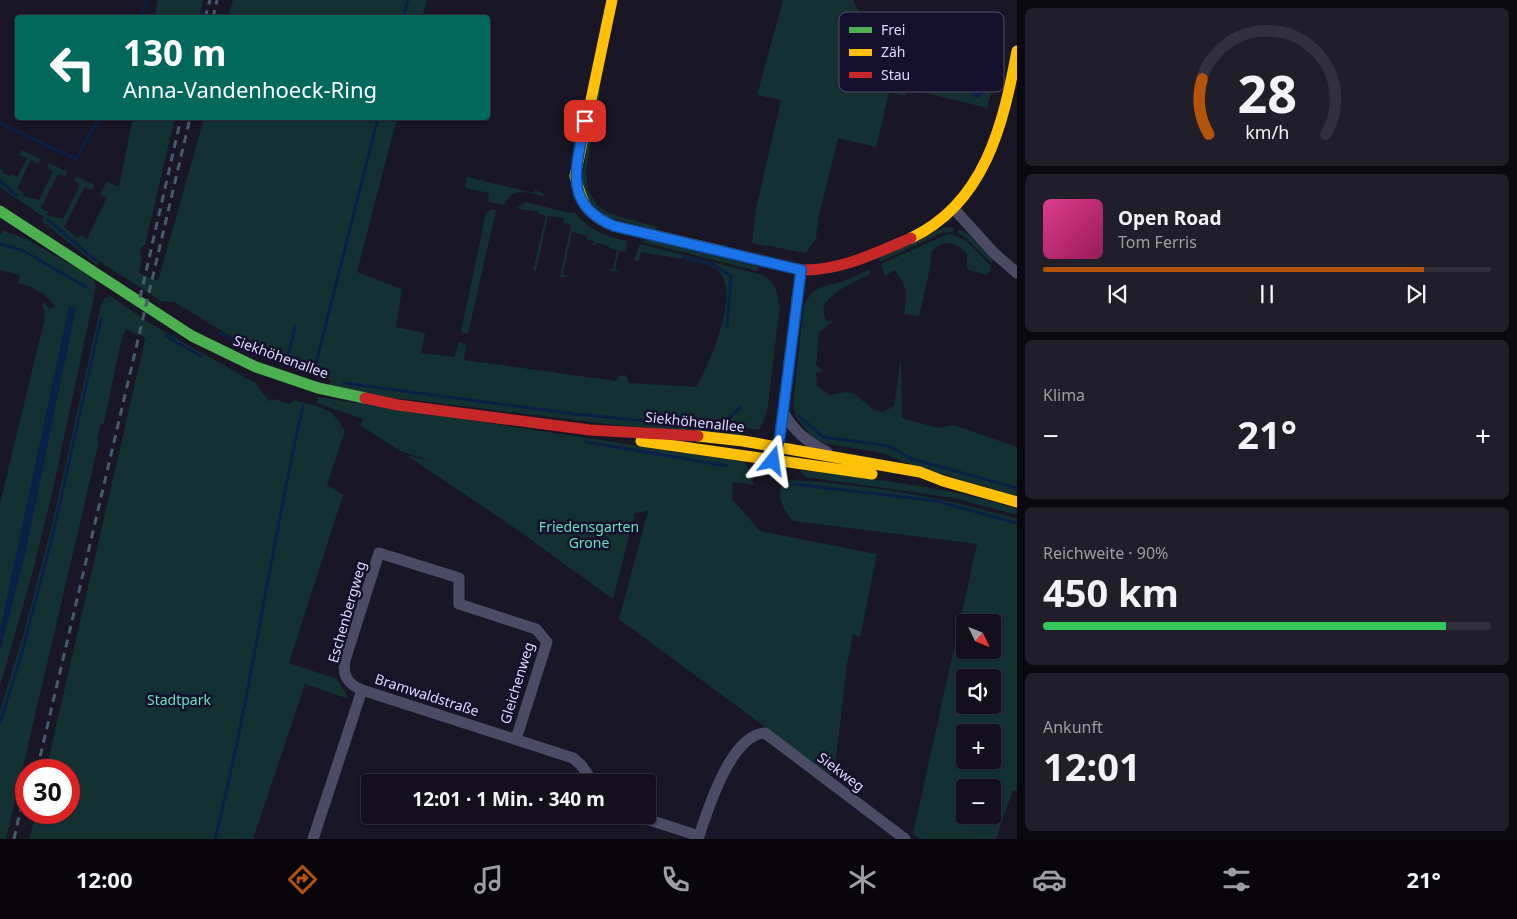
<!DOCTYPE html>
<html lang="de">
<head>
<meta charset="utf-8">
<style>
	:root { --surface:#13101c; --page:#201e29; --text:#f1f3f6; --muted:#9d9da3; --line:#32303b; --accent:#b45309 }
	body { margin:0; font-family:"Noto Sans",sans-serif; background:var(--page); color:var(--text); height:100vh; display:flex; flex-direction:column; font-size:19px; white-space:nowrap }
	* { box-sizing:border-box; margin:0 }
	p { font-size:16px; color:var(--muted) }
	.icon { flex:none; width:28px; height:28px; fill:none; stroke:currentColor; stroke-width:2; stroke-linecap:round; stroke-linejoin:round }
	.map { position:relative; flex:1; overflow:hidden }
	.details { display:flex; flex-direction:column; gap:8px; padding:8px; background:#0a090f; width:500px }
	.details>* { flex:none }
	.guide { position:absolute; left:15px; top:15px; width:475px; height:105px; border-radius:5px; box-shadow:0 1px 4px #0004,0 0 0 1px var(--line); background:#00695c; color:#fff; overflow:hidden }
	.needle { width:32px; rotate:133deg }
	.fabs { position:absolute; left:956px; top:614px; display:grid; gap:10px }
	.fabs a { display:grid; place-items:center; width:45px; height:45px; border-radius:5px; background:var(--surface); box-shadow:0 1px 4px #0004,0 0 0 1px var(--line); font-size:25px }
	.speed { position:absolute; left:15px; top:759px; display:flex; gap:10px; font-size:25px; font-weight:700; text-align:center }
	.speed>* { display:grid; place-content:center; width:65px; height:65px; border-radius:50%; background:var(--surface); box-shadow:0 1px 4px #0004,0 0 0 1px var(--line); line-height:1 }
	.speed .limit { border:8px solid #d22; background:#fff; color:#111 }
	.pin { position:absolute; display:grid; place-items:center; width:42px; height:42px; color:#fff; margin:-21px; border-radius:10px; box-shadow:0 2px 8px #0006 }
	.me { position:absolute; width:55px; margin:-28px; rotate:15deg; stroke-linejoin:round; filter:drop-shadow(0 0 4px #0008) }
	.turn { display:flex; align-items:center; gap:18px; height:105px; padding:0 25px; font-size:22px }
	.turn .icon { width:65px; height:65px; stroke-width:2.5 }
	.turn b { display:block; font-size:35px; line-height:42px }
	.big { font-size:38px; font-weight:700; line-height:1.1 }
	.details .widget { flex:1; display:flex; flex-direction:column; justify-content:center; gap:8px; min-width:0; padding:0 18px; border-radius:8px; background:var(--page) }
	.details .dial { align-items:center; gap:0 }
	.dial svg { height:130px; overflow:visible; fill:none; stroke:var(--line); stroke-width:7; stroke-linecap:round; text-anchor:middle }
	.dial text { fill:var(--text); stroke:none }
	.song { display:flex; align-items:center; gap:15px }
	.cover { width:60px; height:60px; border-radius:8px; background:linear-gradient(135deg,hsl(330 70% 55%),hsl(330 70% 35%)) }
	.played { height:5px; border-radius:2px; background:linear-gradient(90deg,var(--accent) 85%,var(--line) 85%) }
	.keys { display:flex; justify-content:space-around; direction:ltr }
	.heat { display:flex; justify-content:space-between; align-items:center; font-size:28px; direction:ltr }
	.charge { height:8px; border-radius:4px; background:linear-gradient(90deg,#34c759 90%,var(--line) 0) }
	.trip { position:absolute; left:361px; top:774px; width:295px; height:50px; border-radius:5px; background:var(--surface); box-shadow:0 1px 4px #0004,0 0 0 1px var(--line); font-weight:700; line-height:50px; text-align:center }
	.tabs { display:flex; height:80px; justify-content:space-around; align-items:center; background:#08060b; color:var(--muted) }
	.tabs .icon { width:35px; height:35px }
	.tabs .selected { color:var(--accent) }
	.tabs b { font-size:22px; color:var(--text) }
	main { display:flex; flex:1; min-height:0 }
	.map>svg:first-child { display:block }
	.green { fill:#143132; fill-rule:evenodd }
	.water { fill:#0b2047 }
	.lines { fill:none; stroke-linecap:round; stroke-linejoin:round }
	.stream { stroke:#0b2047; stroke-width:3 }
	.street { stroke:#4c4b66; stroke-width:11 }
	.fast { stroke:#4caf50; stroke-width:11 }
	.slow { stroke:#ffc107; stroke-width:11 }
	.jam { stroke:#c62828; stroke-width:11 }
	.rail { stroke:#455b6e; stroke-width:3; stroke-dasharray:8 6; stroke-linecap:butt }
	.route-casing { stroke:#114b97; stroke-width:12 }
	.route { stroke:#1a73e8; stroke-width:9 }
	.labels { text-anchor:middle; stroke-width:5; stroke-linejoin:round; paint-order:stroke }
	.street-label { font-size:14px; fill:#dedaff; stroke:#15102b }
	.park-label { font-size:14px; fill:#61e3c2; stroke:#15102b }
	.key { fill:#15102b; stroke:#514d6b; stroke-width:1 }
	.key-label { font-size:14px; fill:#dedaff }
</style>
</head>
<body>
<main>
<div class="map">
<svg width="1017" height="839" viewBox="0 0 1017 839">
	<rect width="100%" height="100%" fill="#191625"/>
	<path class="green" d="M158 0H203L199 17H155Z
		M233 0H427L422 17H228Z
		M783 0H853C857 8 862 17 864 26 869 51 869 95 908 84L905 96 889 92 876 147 838 138 819 215 816 238 806 253 752 243 756 209 781 100 757 95Z
		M951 39 1001 51 987 108 910 89V86C930 79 943 58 951 39Z
		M601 87 586 171 588 190 597 205 610 214 658 227 656 230 608 217 595 207 586 195 582 180 596 91Z
		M133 118H175L145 245 142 246 140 254 142 257 139 273 158 281 159 278 204 118H397L357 272 402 289 396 327 425 333 421 353 454 357 459 342 466 344 464 360 616 381 619 376 626 375 629 383 696 387C709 364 744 288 716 269 703 260 659 256 641 252L639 261 634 260 640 244 763 275C774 282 778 290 778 303L780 304 767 413 759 430 743 427 741 437 608 424 379 396 329 386 330 380C273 366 224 331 174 302L161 301 99 261 98 266 42 221 44 217 0 187V168L3 170 2 172 9 176 11 174 17 177 27 158 20 155 22 150 41 159 38 164 31 160 17 189 24 193 23 196 39 200 53 171 47 168 49 163 68 172 65 177 58 174 41 208 48 212 47 215 63 219 80 185 74 181 76 176 94 185 92 190 85 187 64 227 78 238 80 235 87 239 107 198 100 194 107 181 119 187Z
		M467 177 534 193 535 190 544 194 543 196C527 192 512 187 504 205L488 202 489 193 465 188Z
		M526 202 570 213 574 212C589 230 605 236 627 241L626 252 619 251 615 270 622 273 604 269H613L617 250 609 248V246L597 243 596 245H593L594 241 587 240V236L572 232 563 274 570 277H560L571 225 563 223 564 218 548 216 536 271H533L546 216 538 214V212L516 208Z
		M491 210H496L468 334 461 332 486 213Z
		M944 227 954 228 953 232 941 233 880 262 879 258Z
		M958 229 968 234 993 259 992 264 967 239 958 233Z
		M3 230 26 239 93 277 96 287 52 494 34 567 0 686V504L44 321 45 313 42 305 44 302 50 309 55 306C45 293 34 287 18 283L20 275 0 270V235Z
		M948 234C967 236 979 254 991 266L990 272 985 275 967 269V254C956 241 942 238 931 253L930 268 919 316 904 314C907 292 908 288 894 270L885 276 881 264Z
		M645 239 758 267V271L642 242Z
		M870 269V274C854 283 809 299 828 322L836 318 819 333 816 364 823 372H816L817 386 830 395C835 395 841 392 846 392 860 392 865 409 883 412L894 406 901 357 902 418 938 428 954 425 1017 447V496L912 465 882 453 816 442 796 417 793 404 804 305C813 286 826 286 844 281 853 278 861 273 870 269Z
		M111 296 149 323 255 383 269 401 275 399 289 404 294 400C321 408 330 405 345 431L327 485 343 495 289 663 337 679 349 699 305 684 253 839H29L36 813 69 812V770H46L145 340 144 337 126 329 121 341 104 423 100 425 97 440 99 442 6 839H0V711L25 629 53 521 101 305 105 298Z
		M318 397 744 462 750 470 754 485 733 482 732 499 760 531 877 554 860 637 853 634 847 664 835 766 830 775 619 619 648 511 635 513 613 599 509 524 406 455 437 463 400 451 360 425 363 419 317 403Z
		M800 471H813C881 481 951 487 1017 509V515L954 498 806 477Z
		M785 480C862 483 943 497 1017 519V791L1013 790 996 839H921L913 834 977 544 793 521C782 507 775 496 785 480ZM992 622V650H965V622ZM965 678H992V705H965ZM992 732V760H965V732ZM965 788H992V815H965Z"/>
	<path class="water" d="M981 56C992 66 993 90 977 98L973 96 969 88Z
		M69 306 76 308 25 555 0 652V630Z"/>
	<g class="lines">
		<path class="stream" d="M139 18 147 0
			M403 18 408 0
			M929 82C939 76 941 62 953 60L958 63 959 81 970 91
			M0 123 76 159 99 118
			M0 181 16 195
			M48 220 95 260
			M0 244 22 250 86 287
			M683 257 712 264 731 276 727 326
			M221 333 286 365 295 326
			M168 334 166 336 201 356
			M313 375 378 118
			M344 383 575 414 717 428 741 407
			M799 416 823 437 889 446 912 459 1017 488
			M586 442 727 466
			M794 484 936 501 1017 523
			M0 723 22 652 53 534 101 319
			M215 839C251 696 270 549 303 406"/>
		<path class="street" d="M954 209 994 253 1017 273
			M783 412C794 431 807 442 827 452
			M775 454 780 436 801 270
			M516 739 547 642 536 629 459 604V578L379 553 345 660C342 676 348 684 362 690L573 758 581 765 593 782
			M634 815 699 836
			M313 839 362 690
			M698 839C707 812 730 735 765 733L905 839"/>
		<path class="fast" d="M0 211 192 336 256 367 318 388 365 398"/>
		<path class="slow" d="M612 0 575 176C582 203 586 215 614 226L722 251
			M911 238C985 203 1003 125 1017 51
			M698 436 743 441 920 472 943 481 1017 502
			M641 441 872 474"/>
		<path class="jam" d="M722 251 801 270C840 271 876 253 911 238
			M365 398 398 405 590 430 698 436"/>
		<path class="rail" d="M205 18 210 0
			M213 18 217 0
			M140 298 181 118
			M37 770 190 118
			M14 839 26 785"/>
	</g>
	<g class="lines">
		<g class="route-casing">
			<path id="route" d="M585 121C577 166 561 204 614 226L801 270 780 436 773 461"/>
		</g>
		<use href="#route" class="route"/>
	</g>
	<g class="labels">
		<g class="street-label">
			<text transform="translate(281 357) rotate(20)" y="5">Siekhöhenallee</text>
			<text transform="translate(695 422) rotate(6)" y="5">Siekhöhenallee</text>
			<text transform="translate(347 612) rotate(-74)" y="5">Eschenbergweg</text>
			<text transform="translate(517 683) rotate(-73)" y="5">Gleichenweg</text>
			<text transform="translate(427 695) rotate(18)" y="5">Bramwaldstraße</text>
			<text transform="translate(841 772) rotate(37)" y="5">Siekweg</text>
		</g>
		<g class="park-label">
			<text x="589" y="532">Friedensgarten<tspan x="589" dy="16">Grone</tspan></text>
			<text x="179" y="705">Stadtpark</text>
		</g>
	</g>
	<rect x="839" y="12" width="165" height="80" rx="8" class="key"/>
	<rect x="849" y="27" width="23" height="6" fill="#4caf50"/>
	<rect x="849" y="49" width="23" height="7" fill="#ffc107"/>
	<rect x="849" y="72" width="23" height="6" fill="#c62828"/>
	<g class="key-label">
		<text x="881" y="35">Frei</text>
		<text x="881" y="57">Zäh</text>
		<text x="881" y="80">Stau</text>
	</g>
</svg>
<div class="fabs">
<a><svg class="needle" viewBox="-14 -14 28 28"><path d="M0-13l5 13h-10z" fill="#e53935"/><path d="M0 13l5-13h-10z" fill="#9d9da3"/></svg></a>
<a><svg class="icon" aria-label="sound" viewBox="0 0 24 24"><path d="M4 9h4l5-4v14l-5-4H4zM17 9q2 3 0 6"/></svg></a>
<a>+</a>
<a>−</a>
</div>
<div class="speed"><div class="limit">30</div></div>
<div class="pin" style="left:585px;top:121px;background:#d93025"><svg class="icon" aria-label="arrive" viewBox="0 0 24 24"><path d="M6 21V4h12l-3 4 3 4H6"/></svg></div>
<svg class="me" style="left:773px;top:461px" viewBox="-20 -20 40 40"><path d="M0-17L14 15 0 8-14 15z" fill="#1a73e8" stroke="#fff" stroke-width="4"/></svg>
<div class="trip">12:01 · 1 Min. · 340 m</div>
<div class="guide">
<div class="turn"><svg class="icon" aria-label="left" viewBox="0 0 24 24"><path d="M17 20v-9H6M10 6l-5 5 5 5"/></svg><div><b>130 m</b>Anna-Vandenhoeck-Ring</div></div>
</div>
</div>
<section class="details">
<div class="widget dial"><svg viewBox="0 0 100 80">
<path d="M14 69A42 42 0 1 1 86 69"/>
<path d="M14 69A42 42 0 0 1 10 35" stroke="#b45309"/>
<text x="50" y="56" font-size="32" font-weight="700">28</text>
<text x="50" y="72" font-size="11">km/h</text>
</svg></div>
<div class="widget">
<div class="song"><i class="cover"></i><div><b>Open Road</b><p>Tom Ferris</p></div></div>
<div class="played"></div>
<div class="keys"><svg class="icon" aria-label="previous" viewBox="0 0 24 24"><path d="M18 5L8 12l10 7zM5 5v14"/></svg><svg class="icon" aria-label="pause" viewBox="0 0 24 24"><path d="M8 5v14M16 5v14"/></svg><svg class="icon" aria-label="next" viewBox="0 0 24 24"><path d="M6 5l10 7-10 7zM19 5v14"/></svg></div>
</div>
<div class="widget"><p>Klima</p>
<div class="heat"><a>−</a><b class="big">21°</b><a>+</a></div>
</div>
<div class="widget"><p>Reichweite · 90%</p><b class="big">450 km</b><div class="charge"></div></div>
<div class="widget"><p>Ankunft</p><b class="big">12:01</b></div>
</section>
</main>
<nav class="tabs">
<b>12:00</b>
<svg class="icon selected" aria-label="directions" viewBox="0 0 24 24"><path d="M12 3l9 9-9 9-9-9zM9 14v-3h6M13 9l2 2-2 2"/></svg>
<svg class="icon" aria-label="music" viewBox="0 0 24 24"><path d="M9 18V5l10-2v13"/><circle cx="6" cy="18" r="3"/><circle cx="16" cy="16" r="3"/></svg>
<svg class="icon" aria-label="phone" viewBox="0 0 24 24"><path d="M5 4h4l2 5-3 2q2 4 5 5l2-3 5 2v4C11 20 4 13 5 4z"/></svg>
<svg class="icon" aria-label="climate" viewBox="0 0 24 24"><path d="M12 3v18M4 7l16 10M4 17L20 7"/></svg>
<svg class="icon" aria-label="car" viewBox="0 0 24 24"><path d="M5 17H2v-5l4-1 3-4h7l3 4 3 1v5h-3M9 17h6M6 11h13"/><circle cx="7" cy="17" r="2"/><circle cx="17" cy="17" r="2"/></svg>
<svg class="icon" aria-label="filters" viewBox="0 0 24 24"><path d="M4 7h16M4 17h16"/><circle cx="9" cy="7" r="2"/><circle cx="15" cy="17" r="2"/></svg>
<b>21°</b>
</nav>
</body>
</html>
